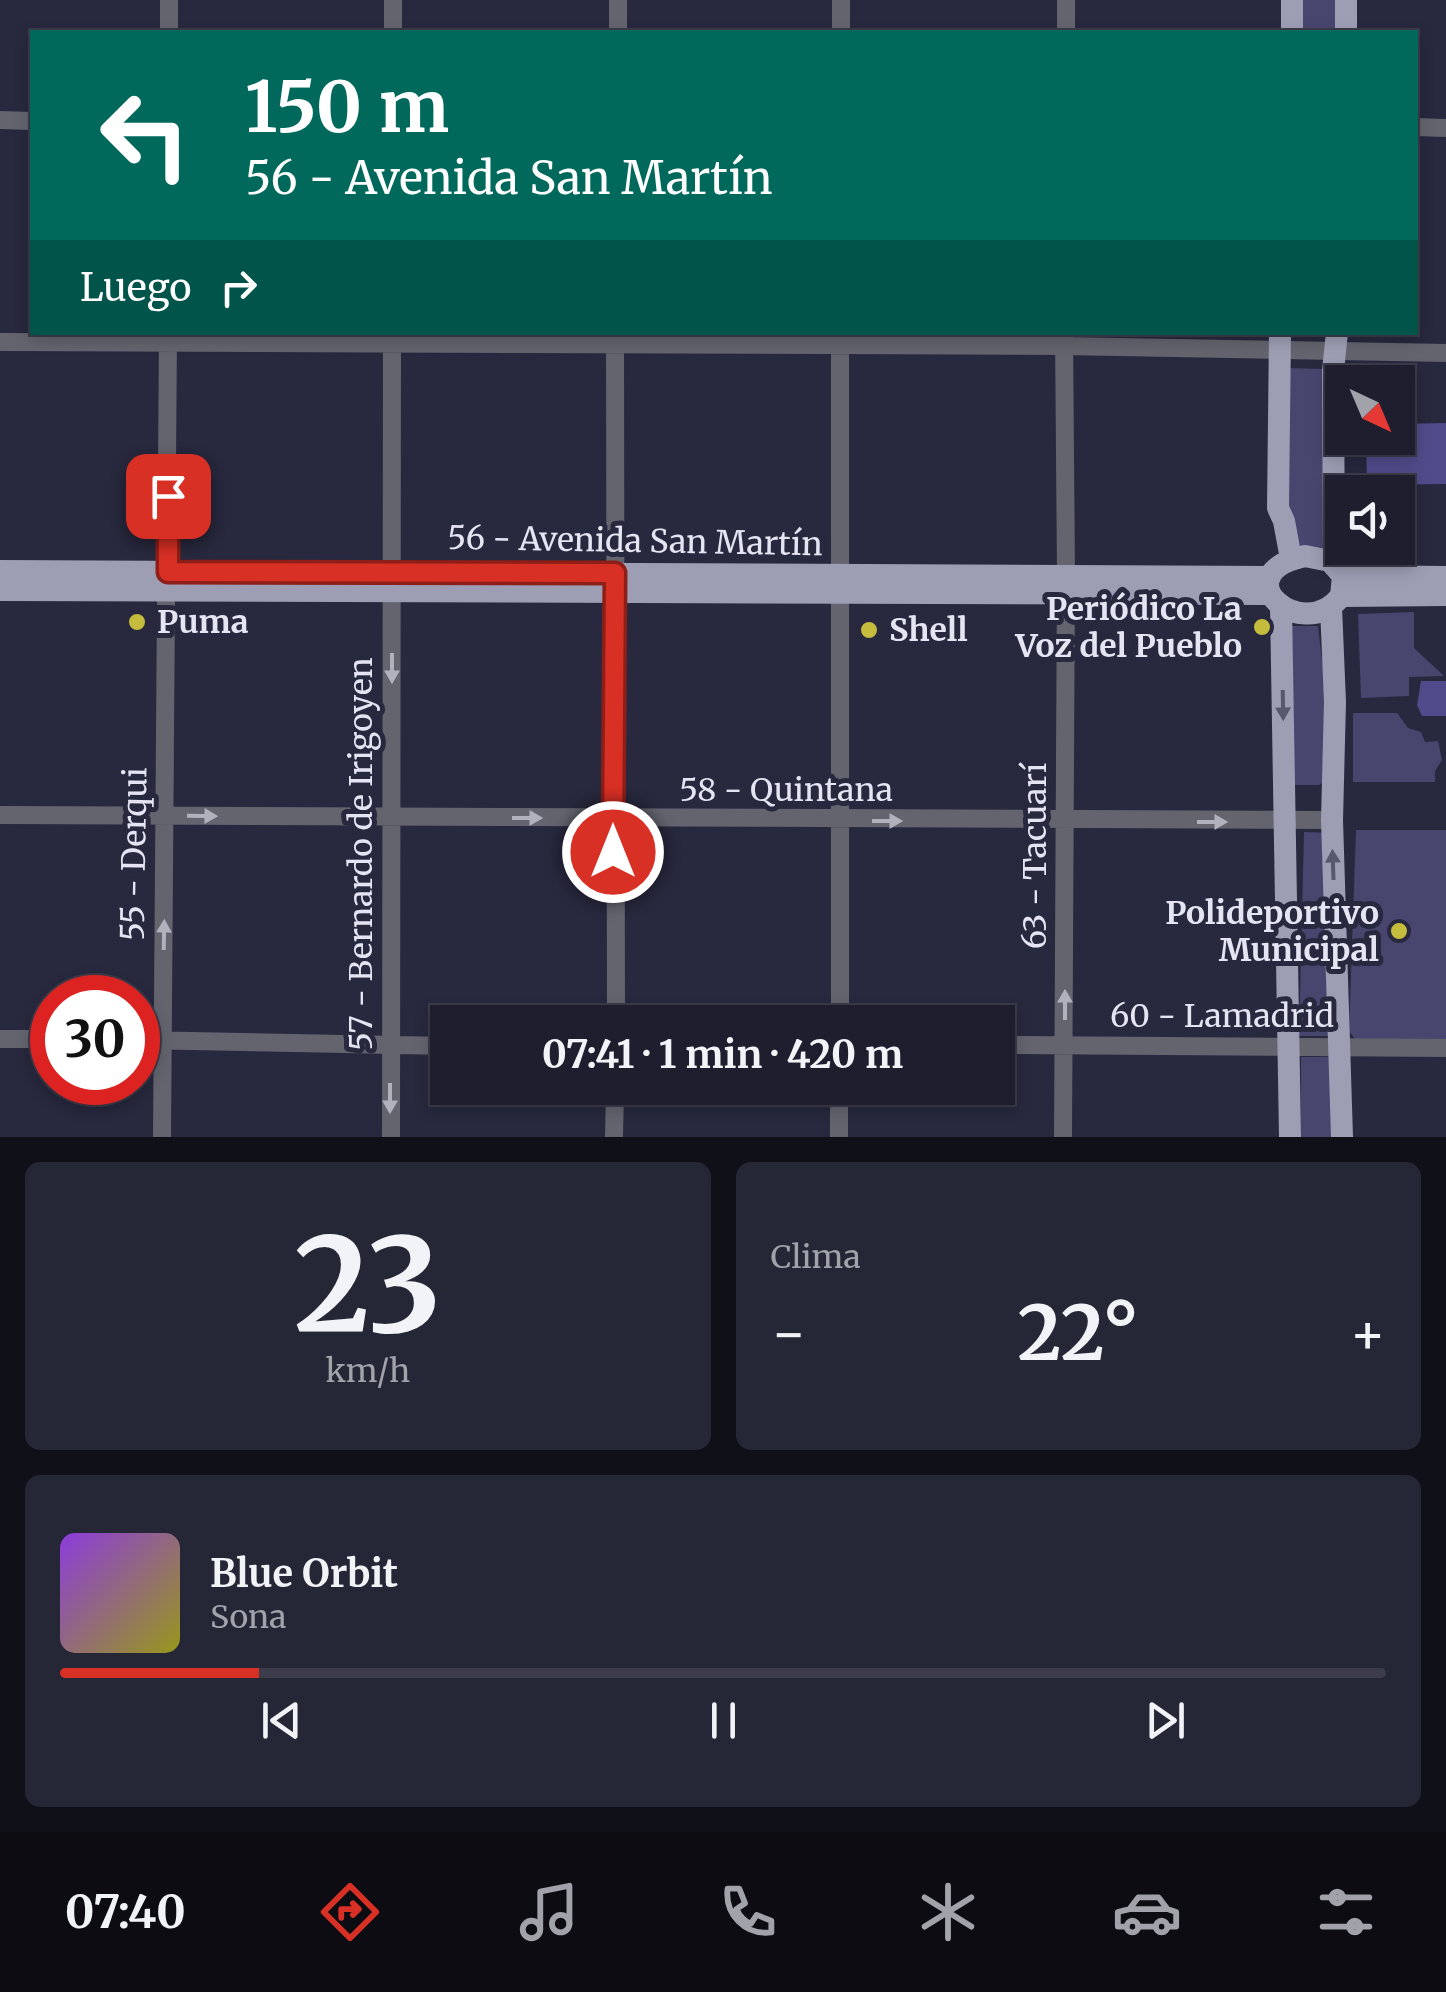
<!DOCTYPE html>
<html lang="es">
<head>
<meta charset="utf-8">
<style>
	:root { --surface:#1e1e2e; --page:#262736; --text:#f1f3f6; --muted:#a1a2aa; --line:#3c3c4a; --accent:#d93025 }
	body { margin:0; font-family:Merriweather,serif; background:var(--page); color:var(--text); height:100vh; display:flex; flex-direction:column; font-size:38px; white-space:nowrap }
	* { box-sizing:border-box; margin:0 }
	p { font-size:32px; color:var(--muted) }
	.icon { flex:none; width:55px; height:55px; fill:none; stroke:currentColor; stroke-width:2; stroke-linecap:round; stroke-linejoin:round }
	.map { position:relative; height:1137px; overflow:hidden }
	.panel { display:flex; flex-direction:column; gap:25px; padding:25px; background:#101019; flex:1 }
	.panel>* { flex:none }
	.guide { position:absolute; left:30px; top:30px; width:1388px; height:305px; border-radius:0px; box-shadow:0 5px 15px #0003,0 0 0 2px var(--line); background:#00695c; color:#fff; overflow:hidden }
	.needle { width:65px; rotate:136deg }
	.tools { position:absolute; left:1325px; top:365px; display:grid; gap:20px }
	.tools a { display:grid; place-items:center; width:90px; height:90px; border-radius:0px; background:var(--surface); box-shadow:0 5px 15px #0003,0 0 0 2px var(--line); font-size:50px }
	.speed { position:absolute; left:30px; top:975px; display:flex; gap:20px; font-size:50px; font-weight:700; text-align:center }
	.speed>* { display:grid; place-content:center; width:130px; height:130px; border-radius:50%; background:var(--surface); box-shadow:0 5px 15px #0003,0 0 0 2px var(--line); line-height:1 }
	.speed .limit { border:15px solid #d22; background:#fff; color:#111 }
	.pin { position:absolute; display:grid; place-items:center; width:85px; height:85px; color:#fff; margin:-42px; border-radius:20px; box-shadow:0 5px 15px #0006 }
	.me { position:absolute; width:110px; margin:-55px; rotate:0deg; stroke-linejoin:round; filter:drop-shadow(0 0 8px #0008) }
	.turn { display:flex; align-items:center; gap:35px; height:210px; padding:0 50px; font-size:45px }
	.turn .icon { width:130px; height:130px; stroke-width:2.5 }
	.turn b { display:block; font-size:70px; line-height:85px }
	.then { display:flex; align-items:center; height:95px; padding:0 50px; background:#0003; gap:20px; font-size:38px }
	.big { font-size:75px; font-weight:700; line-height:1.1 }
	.panel .tile { flex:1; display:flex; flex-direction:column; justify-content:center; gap:15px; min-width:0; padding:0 35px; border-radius:15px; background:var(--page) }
	.panel .dial { align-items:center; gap:0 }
	.dial b { font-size:130px; line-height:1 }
	.song { display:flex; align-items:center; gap:30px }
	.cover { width:120px; height:120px; border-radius:15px; background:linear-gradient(135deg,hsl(270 70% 55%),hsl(60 70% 35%)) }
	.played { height:10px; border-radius:5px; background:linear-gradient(90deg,var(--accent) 15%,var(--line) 15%) }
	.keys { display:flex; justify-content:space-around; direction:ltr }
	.heat { display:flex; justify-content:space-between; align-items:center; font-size:55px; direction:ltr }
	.panel .tiles { flex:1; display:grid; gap:25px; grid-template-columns:1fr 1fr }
	.tile:last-child { grid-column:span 2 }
	.trip { position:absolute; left:430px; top:1005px; width:585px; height:100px; border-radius:0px; background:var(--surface); box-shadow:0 5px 15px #0003,0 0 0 2px var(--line); font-weight:700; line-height:100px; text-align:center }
	.tab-bar { display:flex; height:160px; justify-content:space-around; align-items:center; background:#0c0c12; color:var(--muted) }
	.tab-bar .icon { width:70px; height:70px }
	.tab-bar .on { color:var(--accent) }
	.tab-bar b { font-size:45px; color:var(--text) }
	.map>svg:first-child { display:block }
	.green { fill:#48466f }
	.building { fill:#504b8a }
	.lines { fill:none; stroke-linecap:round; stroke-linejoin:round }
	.minor { stroke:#64646f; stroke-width:18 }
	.major { stroke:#9d9db4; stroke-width:22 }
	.oneway { fill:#b1b1be }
	.oneway2 { fill:#57576d }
	.route-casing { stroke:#8d1f18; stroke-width:25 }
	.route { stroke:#d93025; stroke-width:18 }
	.poi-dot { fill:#c5bc3d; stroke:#28283e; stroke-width:4 }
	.labels { text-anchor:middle; stroke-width:10; stroke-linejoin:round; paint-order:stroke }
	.street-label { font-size:32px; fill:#e4e4f3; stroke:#28283e }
	.poi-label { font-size:32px; font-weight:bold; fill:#e4e4f3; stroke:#28283e; text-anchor:end }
</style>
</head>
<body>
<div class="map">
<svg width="1446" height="1137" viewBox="0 0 1446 1137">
	<rect width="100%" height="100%" fill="#28283e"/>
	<path class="green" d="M1300 0H1336V32H1300Z
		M1284 368 1325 369V551L1296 557 1283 503Z
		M1414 612V648L1444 676 1409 677V696L1361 698 1358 614Z
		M1287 626H1318L1335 775 1319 785H1288Z
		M1353 713H1397L1408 728 1421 732 1425 742 1438 741 1442 760 1435 771V782H1353Z
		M1356 830H1446V1040H1356L1349 1031Z
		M1304 832 1335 833 1330 1036H1299Z
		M1301 1057H1332V1137H1301Z"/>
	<path class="building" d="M1446 423V484L1367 485 1366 438H1398V424Z
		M1421 681H1446V716H1422L1417 705Z"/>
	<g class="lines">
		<path class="minor" d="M169 0V32
			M393 0V32
			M618 0V32
			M841 0V32
			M1066 32V0
			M0 120 32 121
			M1415 127 1446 128
			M615 332 616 1022
			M0 342 1063 346 1446 353
			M0 815 1332 820
			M840 1022V332
			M0 1039H52
			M138 1040 448 1046
			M998 1045 1446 1048
			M162 1137 168 332
			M391 1137 392 332
			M614 1137 615 1088
			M839 1137V1088
			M1063 1137 1066 575 1064 332"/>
		<path class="major" d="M1292 0V32
			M1346 32V0
			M1280 332 1278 508 1284 521 1291 559
			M1305 556 1330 561 1343 576 1341 596C1303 646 1220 575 1305 556Z
			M1334 566 1333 371 1337 332
			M0 571 1270 577
			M1343 576 1446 577
			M0 590 1269 594
			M1341 596 1446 595
			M1281 607 1290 1137
			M1331 607 1335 702 1332 820 1342 1137"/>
	</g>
	<defs><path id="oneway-solid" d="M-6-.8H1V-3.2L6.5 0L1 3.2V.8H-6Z" transform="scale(2.5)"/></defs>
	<g class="oneway">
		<use href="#oneway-solid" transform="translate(392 668) rotate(90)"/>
		<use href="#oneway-solid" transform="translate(202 816) rotate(1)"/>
		<use href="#oneway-solid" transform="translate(527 818)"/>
		<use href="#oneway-solid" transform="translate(887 821)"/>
		<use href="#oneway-solid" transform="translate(1212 822)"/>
		<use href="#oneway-solid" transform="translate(164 935) rotate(-89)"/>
		<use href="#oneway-solid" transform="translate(1065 1005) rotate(-90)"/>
		<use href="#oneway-solid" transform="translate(390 1098) rotate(90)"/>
	</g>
	<g class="oneway2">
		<use href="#oneway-solid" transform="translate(1283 705) rotate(89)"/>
		<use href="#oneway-solid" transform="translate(1333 865) rotate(-92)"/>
	</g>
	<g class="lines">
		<g class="route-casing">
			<path id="route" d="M168 496V572L615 573 613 852"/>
		</g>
		<use href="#route" class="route"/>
	</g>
	<g class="poi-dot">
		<circle cx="137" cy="622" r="10"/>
		<circle cx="1262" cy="627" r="10"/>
		<circle cx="869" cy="630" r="10"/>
		<circle cx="1399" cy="931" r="10"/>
	</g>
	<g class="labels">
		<g class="street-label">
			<text transform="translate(635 541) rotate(1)" y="11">56 - Avenida San Martín</text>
			<text x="786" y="801">58 - Quintana</text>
			<text transform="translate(134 854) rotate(-89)" y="11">55 - Derqui</text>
			<text transform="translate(361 854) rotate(-90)" y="11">57 - Bernardo de Irigoyen</text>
			<text transform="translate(1035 856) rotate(-90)" y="11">63 - Tacuarí</text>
			<text x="1222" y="1027">60 - Lamadrid</text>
		</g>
		<g class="poi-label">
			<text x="1242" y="620">Periódico La<tspan x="1242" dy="37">Voz del Pueblo</tspan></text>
			<text x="157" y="633" text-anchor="start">Puma</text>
			<text x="889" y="641" text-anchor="start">Shell</text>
			<text x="1379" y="924">Polideportivo<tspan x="1379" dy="37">Municipal</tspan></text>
		</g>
	</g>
</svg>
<div class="tools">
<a><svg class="needle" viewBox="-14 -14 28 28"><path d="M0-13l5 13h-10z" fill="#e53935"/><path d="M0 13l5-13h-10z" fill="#a1a2aa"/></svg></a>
<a><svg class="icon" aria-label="sound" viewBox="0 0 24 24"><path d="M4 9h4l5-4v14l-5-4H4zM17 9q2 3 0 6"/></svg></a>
</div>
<div class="speed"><div class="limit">30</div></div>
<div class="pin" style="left:168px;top:496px;background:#d93025"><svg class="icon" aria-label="arrive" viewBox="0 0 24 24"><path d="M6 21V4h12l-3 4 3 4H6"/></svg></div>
<svg class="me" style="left:613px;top:852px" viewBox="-20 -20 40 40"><circle r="17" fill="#d93025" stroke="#fff" stroke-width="3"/><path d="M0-11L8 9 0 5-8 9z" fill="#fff"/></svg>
<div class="trip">07:41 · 1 min · 420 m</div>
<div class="guide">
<div class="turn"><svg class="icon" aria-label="left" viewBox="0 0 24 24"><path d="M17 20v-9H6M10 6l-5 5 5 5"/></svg><div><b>150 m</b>56 - Avenida San Martín</div></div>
<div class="then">Luego<svg class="icon" aria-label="right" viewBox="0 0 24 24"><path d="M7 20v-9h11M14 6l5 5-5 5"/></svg></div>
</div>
</div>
<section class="panel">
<div class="tiles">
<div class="tile dial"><b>23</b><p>km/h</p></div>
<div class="tile"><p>Clima</p>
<div class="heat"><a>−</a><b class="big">22°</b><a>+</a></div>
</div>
<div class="tile">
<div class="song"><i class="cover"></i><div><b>Blue Orbit</b><p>Sona</p></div></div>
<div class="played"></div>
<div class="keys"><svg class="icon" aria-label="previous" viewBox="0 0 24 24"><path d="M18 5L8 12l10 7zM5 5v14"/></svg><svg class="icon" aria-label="pause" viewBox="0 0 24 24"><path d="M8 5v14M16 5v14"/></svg><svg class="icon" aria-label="next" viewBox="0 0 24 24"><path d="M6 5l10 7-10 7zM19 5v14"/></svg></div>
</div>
</div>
</section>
<nav class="tab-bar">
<b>07:40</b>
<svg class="icon on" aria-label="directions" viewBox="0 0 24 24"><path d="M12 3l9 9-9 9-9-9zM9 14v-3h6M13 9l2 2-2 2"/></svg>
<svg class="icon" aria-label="music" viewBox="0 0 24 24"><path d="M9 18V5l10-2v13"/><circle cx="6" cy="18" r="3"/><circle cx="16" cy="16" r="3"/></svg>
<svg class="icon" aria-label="phone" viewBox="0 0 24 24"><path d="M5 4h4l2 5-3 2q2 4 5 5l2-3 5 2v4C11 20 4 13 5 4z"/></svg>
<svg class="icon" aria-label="climate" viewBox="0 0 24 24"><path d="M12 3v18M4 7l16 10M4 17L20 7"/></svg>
<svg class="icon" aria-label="car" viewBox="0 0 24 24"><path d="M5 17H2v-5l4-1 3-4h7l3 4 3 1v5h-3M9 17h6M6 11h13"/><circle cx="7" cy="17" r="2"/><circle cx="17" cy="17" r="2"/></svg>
<svg class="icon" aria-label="filters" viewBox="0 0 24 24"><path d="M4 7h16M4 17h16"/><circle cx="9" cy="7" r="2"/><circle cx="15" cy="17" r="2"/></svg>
</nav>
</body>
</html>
